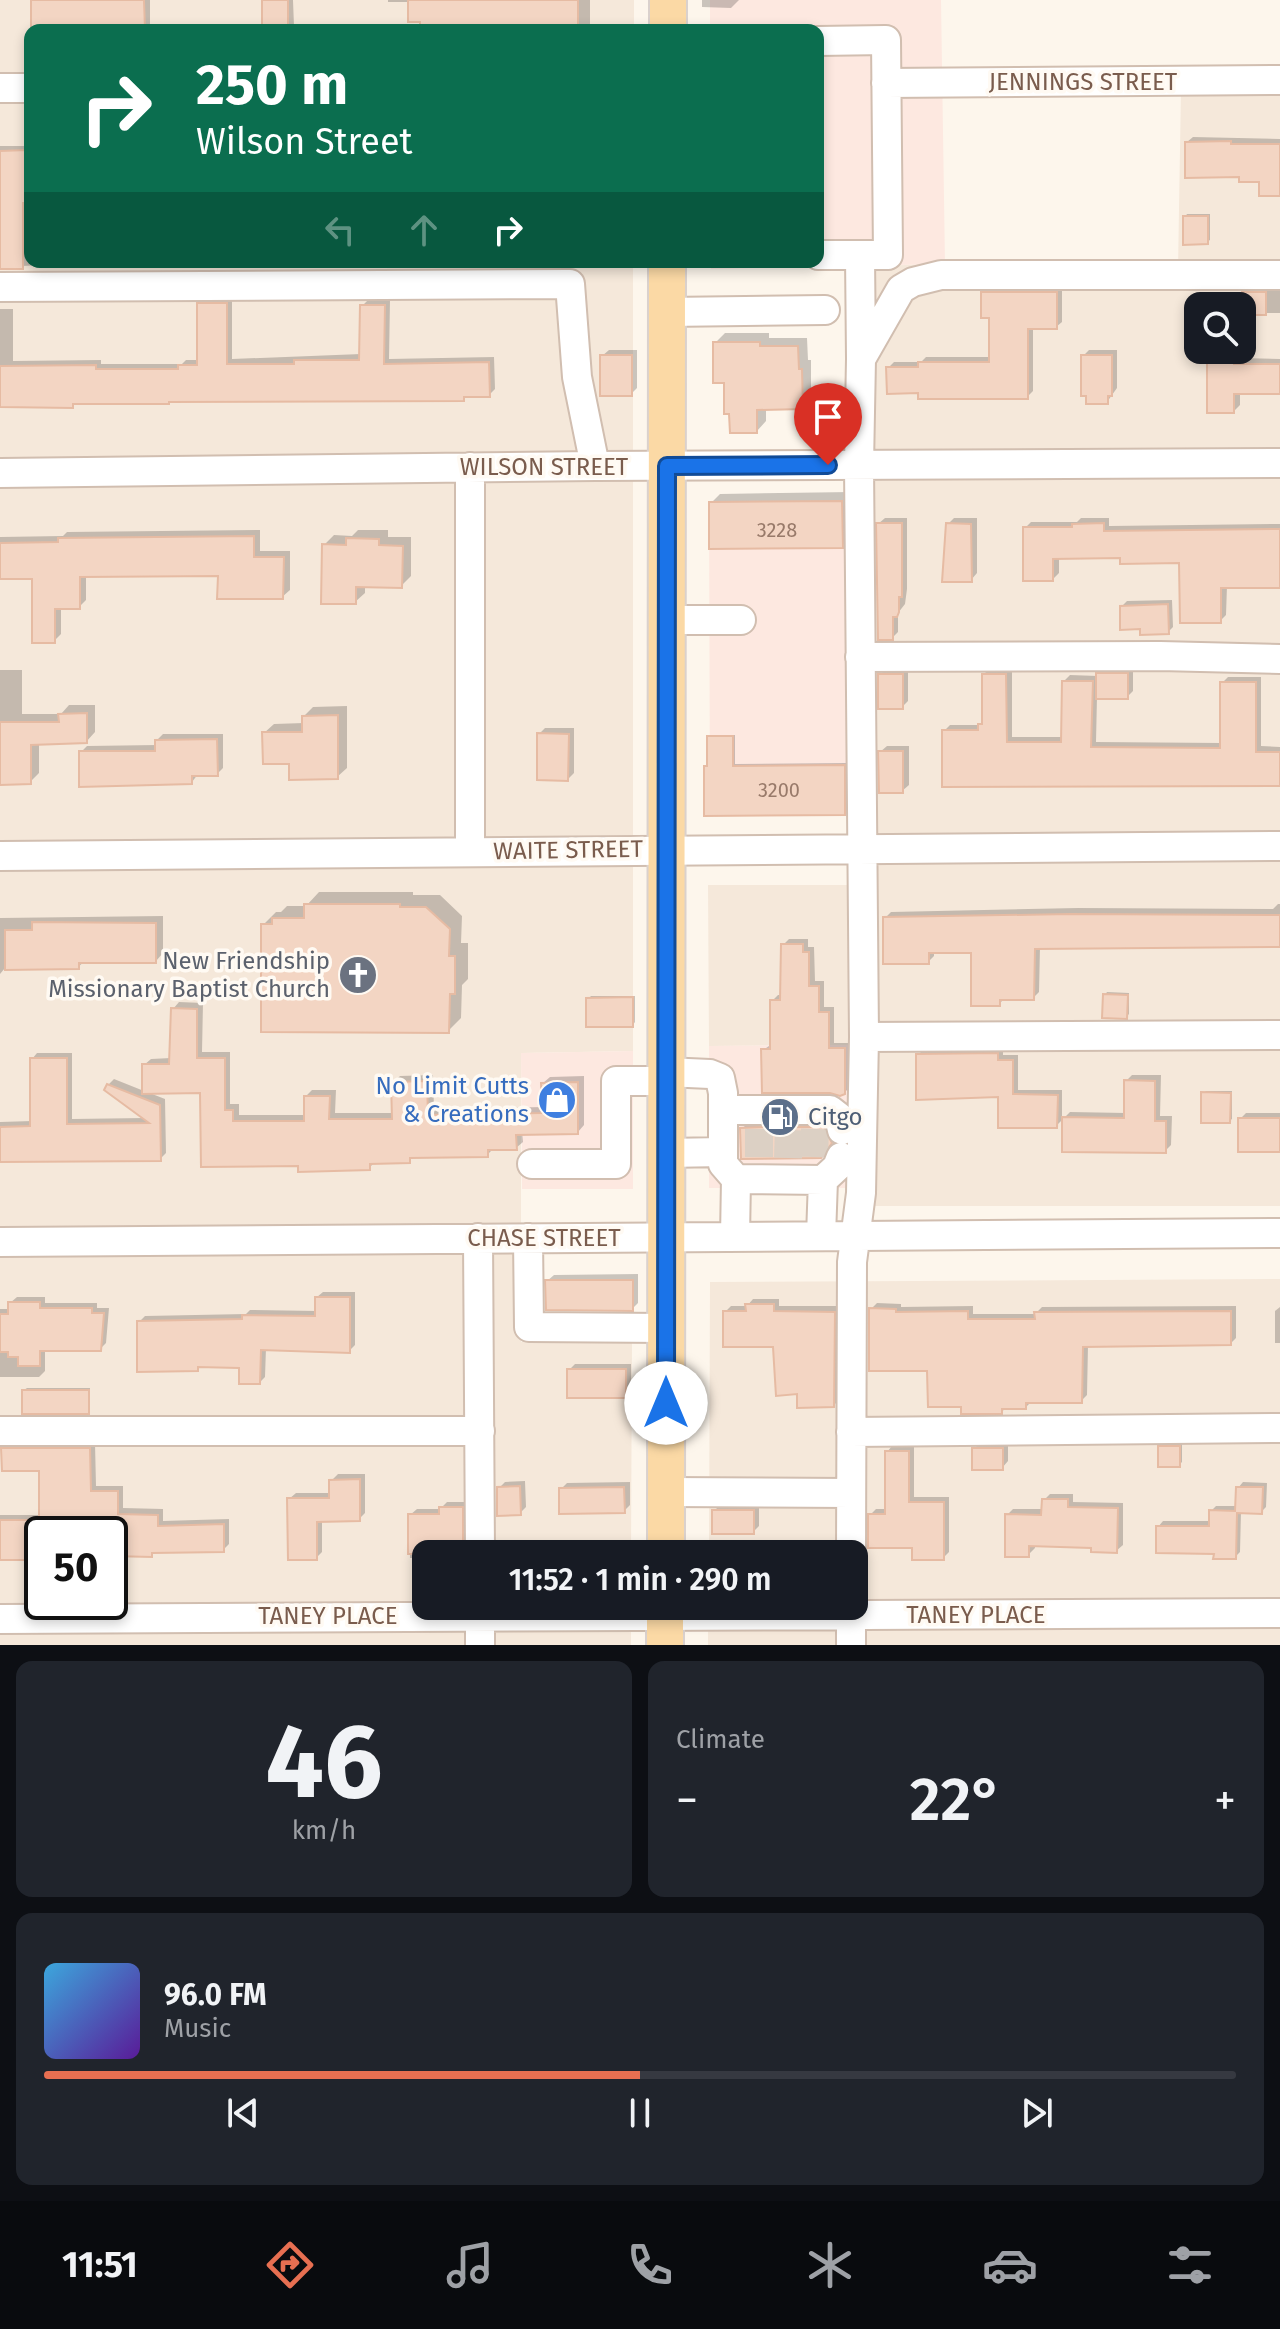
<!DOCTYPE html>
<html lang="en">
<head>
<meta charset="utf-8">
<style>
	:root { --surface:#171b24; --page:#20242c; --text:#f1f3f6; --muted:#9ea1a6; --line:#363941; --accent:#e76f51 }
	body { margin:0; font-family:"Fira Sans",sans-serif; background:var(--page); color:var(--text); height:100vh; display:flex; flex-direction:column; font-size:30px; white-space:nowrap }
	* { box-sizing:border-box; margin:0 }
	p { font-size:26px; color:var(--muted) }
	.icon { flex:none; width:44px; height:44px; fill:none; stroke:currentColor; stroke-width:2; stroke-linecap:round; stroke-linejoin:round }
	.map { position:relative; height:1645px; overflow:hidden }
	.details { display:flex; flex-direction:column; gap:16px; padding:16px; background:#0d0f14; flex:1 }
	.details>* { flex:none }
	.guide { position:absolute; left:24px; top:24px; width:800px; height:244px; border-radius:16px; box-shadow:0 4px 12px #0003; background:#0b6e4f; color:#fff; overflow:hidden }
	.tools { position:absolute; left:1184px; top:292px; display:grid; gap:16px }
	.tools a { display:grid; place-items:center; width:72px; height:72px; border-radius:16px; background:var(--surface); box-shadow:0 4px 12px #0003; font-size:40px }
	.speed { position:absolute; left:24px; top:1516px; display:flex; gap:16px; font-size:40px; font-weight:700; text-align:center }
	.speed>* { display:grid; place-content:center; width:104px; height:104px; border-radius:50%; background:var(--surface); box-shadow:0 4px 12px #0003; line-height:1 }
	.speed .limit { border:4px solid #111; border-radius:12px; background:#fff; color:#111 }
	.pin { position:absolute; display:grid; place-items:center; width:68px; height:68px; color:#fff; margin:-82px -34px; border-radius:50% 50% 50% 0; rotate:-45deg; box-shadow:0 0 8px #0007 }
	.pin .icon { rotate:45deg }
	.me { position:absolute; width:88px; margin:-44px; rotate:0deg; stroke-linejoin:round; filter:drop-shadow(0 0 6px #0008) }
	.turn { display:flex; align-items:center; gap:28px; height:168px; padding:0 40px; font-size:36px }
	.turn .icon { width:104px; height:104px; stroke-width:2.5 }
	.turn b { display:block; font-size:56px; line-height:68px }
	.lanes { display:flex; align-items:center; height:76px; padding:0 40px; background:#0003; justify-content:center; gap:40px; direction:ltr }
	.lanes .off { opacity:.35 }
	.big { font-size:60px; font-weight:600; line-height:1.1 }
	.details .widget { flex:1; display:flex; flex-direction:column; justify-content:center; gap:12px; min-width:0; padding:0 28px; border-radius:16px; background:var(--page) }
	.details .dial { align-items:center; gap:0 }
	.dial b { font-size:104px; line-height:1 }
	.song { display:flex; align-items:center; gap:24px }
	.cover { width:96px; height:96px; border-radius:12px; background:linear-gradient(135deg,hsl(200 70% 55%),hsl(270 70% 35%)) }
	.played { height:8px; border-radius:4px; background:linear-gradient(90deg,var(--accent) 50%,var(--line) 50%) }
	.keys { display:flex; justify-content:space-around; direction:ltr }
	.heat { display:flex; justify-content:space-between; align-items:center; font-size:44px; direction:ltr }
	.details .tiles { flex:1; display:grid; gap:16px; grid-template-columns:1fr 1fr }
	.widget:last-child { grid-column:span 2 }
	.trip { position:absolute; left:412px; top:1540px; width:456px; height:80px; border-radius:16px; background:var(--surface); box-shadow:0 4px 12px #0003; font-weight:600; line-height:80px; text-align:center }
	.tabs { display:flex; height:128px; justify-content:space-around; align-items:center; background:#090b0e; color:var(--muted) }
	.tabs .icon { width:56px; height:56px }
	.tabs .selected { color:var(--accent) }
	.tabs b { font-size:36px; color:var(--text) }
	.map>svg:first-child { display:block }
	.residential { fill:#f5e8da; fill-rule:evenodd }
	.commercial { fill:#fde8e0 }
	.shadow { fill:#0003 }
	.building { fill:#f3d5c3; stroke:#e6bba3; stroke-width:2 }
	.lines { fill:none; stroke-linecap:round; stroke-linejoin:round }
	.minor-tunnel { stroke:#dcd0c4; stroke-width:28; stroke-dasharray:28 14; stroke-linecap:butt }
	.minor-casing { stroke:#d1beb0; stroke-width:32 }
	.major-casing { stroke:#dad1cd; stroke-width:40 }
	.minor { stroke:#fff; stroke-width:28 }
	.major { stroke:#fbd9a5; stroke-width:36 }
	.route-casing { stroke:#114b97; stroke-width:20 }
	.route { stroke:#1a73e8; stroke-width:14 }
	.labels { text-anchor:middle; stroke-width:7; stroke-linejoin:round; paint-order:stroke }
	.number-label { font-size:20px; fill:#987a6a }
	.street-label { font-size:24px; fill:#7a5c4d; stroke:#fffaf3 }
	.worship-label { font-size:24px; fill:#5b616d; stroke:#fffaf3; text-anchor:end }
	.shop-label { font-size:24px; fill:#366cbe; stroke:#fffaf3; text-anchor:end }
	.service-label { font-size:24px; fill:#4e5e75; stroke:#fffaf3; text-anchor:start }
</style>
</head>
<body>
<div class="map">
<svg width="1280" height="1645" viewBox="0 0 1280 1645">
	<rect width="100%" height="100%" fill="#fdf6ec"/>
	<path class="residential" d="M0 0H634V30H30V262H633V1051L521 1053V1342H632L631 1554H426V1606H631V1645H0ZM42 1534H110V1602H42Z
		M1181 90 1280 92V1206H868L869 266 945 264 1178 270ZM1198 306H1242V350H1198Z
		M708 885H850V1045L709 1046Z
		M1280 1279V1645H708V1606H854V1554H709L710 1282Z"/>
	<path class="commercial" d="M710 0H941L945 264 711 269V262H818V30H710Z
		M850 506V815L710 816 709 512Z
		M850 1045V1188H709V1046Z
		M633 1051V1189H522L521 1053Z"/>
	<path class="shadow" d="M33 0H150V28L60 30Z
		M264 0H293L294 26 289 30H264Z
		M388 0H590V30H422V20L410 2H388Z
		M702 0H739L731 8 702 7Z
		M1193 137 1280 139V194L1261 180 1241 175 1187 142Z
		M0 146H30V262L88 263 0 267Z
		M1187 214H1210V240L1207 242 1185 217Z
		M988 287H1062V322L1056 327H1033V391L1027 397 920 391 888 368 894 362H921L926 357H991V316L983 293Z
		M1245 290H1280V313H1243V293Z
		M205 298H232V359L361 354 362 306 368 300H390L389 359 494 357 495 389 489 395H466L463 399 76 402 72 406 0 405V309H13V361L101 360V364H182L186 360H199V304Z
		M725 333H769V338H807L808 360H811V398L802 408H766V421L757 431 726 381 715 343Z
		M609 350H637V388L631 394 602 356Z
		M1089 350H1117V388L1107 402 1083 356Z
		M1209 350H1240V358L1280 359V393L1240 392V405L1234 411Z
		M851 492V536L842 546 711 503 720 494Z
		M885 518H907V589L905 604 898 613V632L892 638 878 524Z
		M954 518H977V573L971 580 948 524Z
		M1081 518H1109V526L1280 524V586H1227L1226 615 1220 621 1181 561 1122 556 1059 557V573L1053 579 1025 528 1031 522H1077Z
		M260 530V551H290V590L282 597 220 574 86 575V600L79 607H61V634L54 641 34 577H0V537L63 536 67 532Z
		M358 530H388V537H411V576L401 586 365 585V593L355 602 324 545 334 535 352 536Z
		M1172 600 1173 627 1168 632 1142 627 1122 606 1127 601Z
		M990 668H1012V737H1063L1064 681 1070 675 1098 676 1104 668H1133V691L1127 697H1097L1096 742 1222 743V683L1228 677H1261V746L1280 747V784L1048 783 944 731 950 725H980L984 721V674Z
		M886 669H908V701L902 707 880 675Z
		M0 670H22V714H61L69 705H95V732L86 742 39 743V773L30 782 0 783Z
		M347 706V768L337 777 291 762 264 733 274 724 304 723V716L313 707Z
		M545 728H574V773L568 779 539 734Z
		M163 734H223V768L217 774H198L192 782 81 752 87 746 157 745V740Z
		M712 735H735V764L846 763 847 810 844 813 706 767Z
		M887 746H909V785L902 791 880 752Z
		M319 892H413V895H440L462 916 461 943H468V979L462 985 461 1018 448 1031 263 925 276 912H281L287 906H306Z
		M1278 904H1280V945L1040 947 1039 992 1033 998H1005L999 1004 973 951H934V956L928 962 885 918 891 912 1078 908 1273 909Z
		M163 916V953L156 961H85L78 967 5 968 0 974V918Z
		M789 939H808V947H814L815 981H824V1007H834V1043H850L851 1086 844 1093 763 1050 772 1044V1001L778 995H782L783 945Z
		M1107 992 1129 993V1014L1126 1017 1105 995Z
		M591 996H635V1022L633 1025 588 999Z
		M179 1002 203 1003 202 1052H230V1104H239V1115H306V1096L312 1090H336L335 1113H394L393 1083 400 1076 433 1075 434 1109 544 1107 543 1083 550 1077 584 1076V1125L578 1132H522L523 1142 516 1148H494L487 1155 414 1156 409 1161 375 1162 369 1168 300 1164 203 1165 202 1091 147 1092 165 1099 166 1153 160 1159 0 1160V1122L32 1121V1059L37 1053H72V1119L145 1118 108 1085 114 1079 144 1091V1065L151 1059 171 1058 173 1009Z
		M924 1049H1003V1055H1018V1090H1062V1120L1056 1126 918 1055Z
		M1132 1075H1161L1160 1116H1172L1171 1145 1165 1151 1064 1118 1070 1112 1126 1113V1081Z
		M1206 1091H1232V1119L1229 1121 1203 1093Z
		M1246 1113H1280V1149L1240 1119Z
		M826 1125 833 1139 824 1153 742 1128 745 1126Z
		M638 1274V1303L632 1309 547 1281 554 1275Z
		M323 1292H355V1345L349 1351 266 1348 265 1377 260 1382 241 1366 202 1365 197 1369 139 1322 145 1316 246 1314 250 1310 317 1311V1297Z
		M17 1297H45V1303H97V1308H109L106 1343 100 1349H45V1371L39 1377H0V1309H10V1303Z
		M753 1299H779V1306H840V1399L834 1405 799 1392 775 1345 725 1312 731 1306H747Z
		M877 1303 901 1304V1307L973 1306V1314H1035L1042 1307 1236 1306V1338L1231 1343 1088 1345 1087 1395 1081 1401H1032L1026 1407H1006L1002 1412 963 1405 871 1309Z
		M1280 1307V1343H1275V1311Z
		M575 1364H631V1390L625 1396 569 1370Z
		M27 1388H90V1410L88 1412 24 1390Z
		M1008 1442V1461L1002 1468 974 1449 980 1443Z
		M9 1443H95L96 1486H123V1508L163 1509V1521L229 1519V1544L223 1550 156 1551 151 1555 123 1554 117 1560H110V1534H42V1561L41 1558H0V1515H41V1469L3 1449Z
		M1163 1444H1182V1462L1179 1465 1160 1447Z
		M892 1446H914V1497H949V1552L943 1558 914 1546 870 1515 876 1509H887V1452Z
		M338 1474H365V1513L359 1519 322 1520V1552L316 1558 289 1499 296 1493H331V1481Z
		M525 1481 526 1507 520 1513 499 1488 505 1482Z
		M630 1482V1505L624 1511 561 1489 567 1483Z
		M1243 1482 1267 1483 1266 1507 1261 1512H1241L1240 1552 1235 1557 1216 1552 1158 1527 1163 1521H1211V1511L1216 1506H1237L1238 1488Z
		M1050 1494H1073V1502L1123 1503V1545L1116 1551 1093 1546 1035 1545V1548L1028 1555 1007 1515 1013 1509H1043L1044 1500Z
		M447 1502H468L467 1554H426V1558H410V1515L417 1509H440Z
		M759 1504V1526L753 1532 714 1511 720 1505Z"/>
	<path class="building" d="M31 0H144L145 30H31Z
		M262 0H288V30H262Z
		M408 0H578V30H420V22H408Z
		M1231 141V144H1280V196H1259V182H1239V177L1185 178V142Z
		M27 150 28 203H23V269H0V151Z
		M1183 216H1208V244L1183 245Z
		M981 292H1057V329H1028V399H918V393L887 394 886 367H918V362H989V318H981Z
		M1242 292H1266V315H1242Z
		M197 303H227V364H294V360H359L360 305H385L384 364 489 362 490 397H464V401L169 402V404H73V408L0 407V366L96 365V369H178V365H197Z
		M713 342H760V346H798L799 369H802L803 409 757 410V433H730L729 414H724V383H713Z
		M1207 350H1234V364H1280V394H1234V413H1207Z
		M600 355H632V396H600Z
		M1081 355H1112V396H1108V404H1086V396H1081Z
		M842 501 843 548 709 549V502Z
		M876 523H902V597H899V612L897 617H893V640H878Z
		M946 523 971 524 972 582H942Z
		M1104 523V531L1280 529V588H1221V623H1180L1179 563 1120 564V558L1053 559V581H1023V527H1072V524Z
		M254 536V557H284L283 599H217L218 576 80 577V609H55V643H32V579H0V543L58 542V538Z
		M346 538 379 539V545L403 546 402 588 356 587V604H321L322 544 346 545Z
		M1168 604 1169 634 1140 635V629L1120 630V606Z
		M1096 673H1128V699H1096Z
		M878 674H903V709H878Z
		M982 674H1006L1007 742H1061L1062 681H1093L1091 747 1220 748V682H1256V752H1280V786L942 787V730H978V724H982Z
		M87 713V743L31 745V784L0 785V722H59L58 714Z
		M338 715V779L289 780V764H263L262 732H302V716Z
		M537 733 569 734 568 781 537 780Z
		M707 736H733V766L845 765V815L704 816V766H707Z
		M217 739 218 776H192V784L79 787V751H155V740Z
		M878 751H903V793H879Z
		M304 904H400V907H426L450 929 449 956H455V994H450L449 1033 261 1032V924H272V918H304Z
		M1071 914 1280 915V947L1035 949 1034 1000H1000V1006H971V953H929V964H883V917Z
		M32 922 156 923V963H79V969L5 970V930H32Z
		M781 944H803V952H809V986H819V1012H829V1048H845V1094L840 1096 830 1093H762L761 1049H770V1000H780Z
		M1103 994 1128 995 1127 1019 1102 1018Z
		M633 997V1027H586V998Z
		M171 1008 197 1009V1058H225V1110H233V1121H304V1096H330L329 1119H392L391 1082 427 1081 428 1115 542 1113 541 1083 578 1082V1134L516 1135 517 1150H488V1157L410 1158V1163L370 1164V1170L298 1172V1166L201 1167 200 1093 142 1094V1064H169Z
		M998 1053V1060H1013V1094L1058 1095 1057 1128H998V1097L916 1100V1054Z
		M30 1058H67V1124L149 1123 104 1090 107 1084 160 1105 161 1161 0 1162V1127L30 1126Z
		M1124 1080 1155 1081V1121H1166V1153L1062 1152V1117L1124 1118Z
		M1201 1092 1231 1093 1230 1123H1201Z
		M1238 1118H1280V1152H1238Z
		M762 1127H824L832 1143 821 1158 741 1159 740 1128Z
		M545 1280H633V1311L546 1310Z
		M315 1297H350V1353L261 1350 260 1384H239V1368L198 1367V1371L137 1372V1321L242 1319V1315L315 1316Z
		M8 1302H40V1308H92V1313H104L101 1351H40V1366H18V1357H8V1352H0V1314H8Z
		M745 1304H774V1311L835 1312 834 1407 797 1408V1394L776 1396 773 1347H723V1311H746Z
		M869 1308 896 1309V1312L968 1311V1319H1035L1034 1312 1231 1311V1345L1083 1347 1082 1403H1026V1409H1002V1414H961V1407H928L927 1371H869Z
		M567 1369H626V1398H567Z
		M22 1390H89V1414H22Z
		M1158 1446H1180V1467H1158Z
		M1 1448H90L91 1491H118V1514L158 1515V1526L224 1524V1552L152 1553V1557L110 1556V1534H42V1560H0V1520H39V1471H2Z
		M972 1448H1003V1470H972Z
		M885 1451H909V1502H944V1560H912V1548H868V1514H885Z
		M360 1479V1521L317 1522V1560H288L287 1498H329V1480Z
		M520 1486 521 1515 497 1516V1487Z
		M624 1487 625 1513 559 1514V1488Z
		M1236 1487H1263L1262 1514 1237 1513 1236 1559H1213L1214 1554 1156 1553V1526H1209V1510L1235 1511Z
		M1042 1499H1068V1507L1118 1508 1117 1553 1091 1552V1548L1029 1546V1557H1005V1514L1041 1515Z
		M439 1507H463V1554H408V1514H439Z
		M712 1510H754V1534H712Z"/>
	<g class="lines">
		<path class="minor-tunnel" d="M759 1129V1158
			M814 1157 815 1129
			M788 1158 789 1129"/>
		<g class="minor-casing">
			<path id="minor" d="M818 41 886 40 888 255H818
				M886 83 1280 80
				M0 88H30
				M860 255 861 359
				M0 287 570 284 577 377 595 466
				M667 312 825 310
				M470 467V851
				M0 473 595 466 1280 463
				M667 620H741
				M860 657 1160 656 1280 659
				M0 856 1280 846
				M864 1037 1280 1035
				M666 1072 710 1074 720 1078 723 1093V1164L736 1179 823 1180
				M724 1110H830L839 1117 842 1130
				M666 1153 723 1152
				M532 1164H616V1081H666
				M821 1236 823 1180 837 1167 841 1157
				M735 1237 736 1179
				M478 1238 480 1554
				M528 1238 529 1327 666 1328
				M0 1242 1280 1233
				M0 1431H480
				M851 1432 1280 1428
				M666 1492 851 1493
				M851 1554 852 1262 861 1193 864 1037 859 465 861 359 901 289 913 282 941 275H1280
				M480 1606V1645
				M851 1606V1645
				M0 1619 1280 1613"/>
		</g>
		<g class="major-casing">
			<path id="major" d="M668 30V0
				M666 1554 667 262
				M665 1645V1606"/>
		</g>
		<use href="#minor" class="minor"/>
		<use href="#major" class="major"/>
	</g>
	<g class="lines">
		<g class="route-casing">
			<path id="route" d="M666 1403 667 466 828 465"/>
		</g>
		<use href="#route" class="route"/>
	</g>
	<defs>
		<g id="church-disc" transform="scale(2)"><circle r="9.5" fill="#6b7280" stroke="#fffaf3"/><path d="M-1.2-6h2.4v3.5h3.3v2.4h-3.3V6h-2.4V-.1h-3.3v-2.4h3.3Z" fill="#fff"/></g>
		<g id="shop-disc" transform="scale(2)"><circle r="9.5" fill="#3f7fe0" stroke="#fffaf3"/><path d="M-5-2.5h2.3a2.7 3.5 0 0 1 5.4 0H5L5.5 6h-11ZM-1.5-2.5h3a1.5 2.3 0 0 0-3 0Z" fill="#fff"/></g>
		<g id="fuel-disc" transform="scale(2)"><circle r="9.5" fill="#5c6f8a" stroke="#fffaf3"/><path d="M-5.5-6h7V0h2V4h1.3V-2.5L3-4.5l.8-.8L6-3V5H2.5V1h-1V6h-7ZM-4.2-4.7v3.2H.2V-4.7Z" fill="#fff"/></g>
	</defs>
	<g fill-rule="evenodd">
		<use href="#church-disc" x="358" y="975"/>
		<use href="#shop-disc" x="557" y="1100"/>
		<use href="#fuel-disc" x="780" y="1117"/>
	</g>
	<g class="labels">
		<g class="number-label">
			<text x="777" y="537">3228</text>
			<text x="779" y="797">3200</text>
		</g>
		<g class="street-label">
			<text x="1083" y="90">JENNINGS STREET</text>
			<text x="544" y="475">WILSON STREET</text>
			<text transform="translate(568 850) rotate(-1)" y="8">WAITE STREET</text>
			<text x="544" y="1246">CHASE STREET</text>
			<text x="976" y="1623">TANEY PLACE</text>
			<text x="328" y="1624">TANEY PLACE</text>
		</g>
		<g class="worship-label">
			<text x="330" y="969">New Friendship<tspan x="330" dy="28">Missionary Baptist Church</tspan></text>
		</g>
		<g class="shop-label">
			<text x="529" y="1094">No Limit Cutts<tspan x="529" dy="28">&amp; Creations</tspan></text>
		</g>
		<g class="service-label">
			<text x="808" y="1125">Citgo</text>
		</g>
	</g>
</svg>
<div class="tools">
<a><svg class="icon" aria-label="search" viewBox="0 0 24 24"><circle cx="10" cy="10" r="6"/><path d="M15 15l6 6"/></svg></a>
</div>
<div class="speed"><div class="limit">50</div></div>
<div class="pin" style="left:828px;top:465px;background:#d93025"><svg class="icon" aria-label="arrive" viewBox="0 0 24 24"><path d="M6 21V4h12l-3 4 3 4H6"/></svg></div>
<svg class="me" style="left:666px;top:1403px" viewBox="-20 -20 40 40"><circle r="19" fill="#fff"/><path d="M0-13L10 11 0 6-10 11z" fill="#1a73e8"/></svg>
<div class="trip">11:52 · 1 min · 290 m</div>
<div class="guide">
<div class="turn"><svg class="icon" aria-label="right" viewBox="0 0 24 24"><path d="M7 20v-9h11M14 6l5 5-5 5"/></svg><div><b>250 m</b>Wilson Street</div></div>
<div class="lanes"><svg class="icon off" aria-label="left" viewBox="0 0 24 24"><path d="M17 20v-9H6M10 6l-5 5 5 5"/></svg><svg class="icon off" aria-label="ahead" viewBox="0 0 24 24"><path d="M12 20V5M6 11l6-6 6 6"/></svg><svg class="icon" aria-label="right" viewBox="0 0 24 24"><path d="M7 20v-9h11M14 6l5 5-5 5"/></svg></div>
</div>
</div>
<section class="details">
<div class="tiles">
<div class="widget dial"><b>46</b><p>km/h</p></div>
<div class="widget"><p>Climate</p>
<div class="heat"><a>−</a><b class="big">22°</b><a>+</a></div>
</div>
<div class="widget">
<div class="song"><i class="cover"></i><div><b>96.0 FM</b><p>Music</p></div></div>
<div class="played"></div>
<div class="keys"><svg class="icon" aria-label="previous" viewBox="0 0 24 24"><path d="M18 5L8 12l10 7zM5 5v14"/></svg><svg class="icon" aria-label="pause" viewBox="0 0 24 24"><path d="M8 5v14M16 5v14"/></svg><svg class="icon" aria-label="next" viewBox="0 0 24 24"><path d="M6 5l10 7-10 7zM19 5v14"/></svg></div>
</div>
</div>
</section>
<nav class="tabs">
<b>11:51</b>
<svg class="icon selected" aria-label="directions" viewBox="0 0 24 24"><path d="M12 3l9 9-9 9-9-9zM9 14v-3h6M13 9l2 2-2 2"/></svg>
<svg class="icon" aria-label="music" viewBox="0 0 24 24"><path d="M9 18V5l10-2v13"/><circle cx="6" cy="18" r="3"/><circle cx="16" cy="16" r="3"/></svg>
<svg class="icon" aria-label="phone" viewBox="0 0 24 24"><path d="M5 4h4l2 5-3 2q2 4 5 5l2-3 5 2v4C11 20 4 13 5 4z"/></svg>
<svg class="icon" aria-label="climate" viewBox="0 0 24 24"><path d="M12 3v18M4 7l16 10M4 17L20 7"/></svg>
<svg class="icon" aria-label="car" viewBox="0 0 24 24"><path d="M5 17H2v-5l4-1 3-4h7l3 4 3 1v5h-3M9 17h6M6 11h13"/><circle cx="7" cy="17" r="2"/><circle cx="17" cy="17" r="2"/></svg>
<svg class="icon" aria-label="filters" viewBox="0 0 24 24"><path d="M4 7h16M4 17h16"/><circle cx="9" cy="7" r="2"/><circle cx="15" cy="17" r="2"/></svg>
</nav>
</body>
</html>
